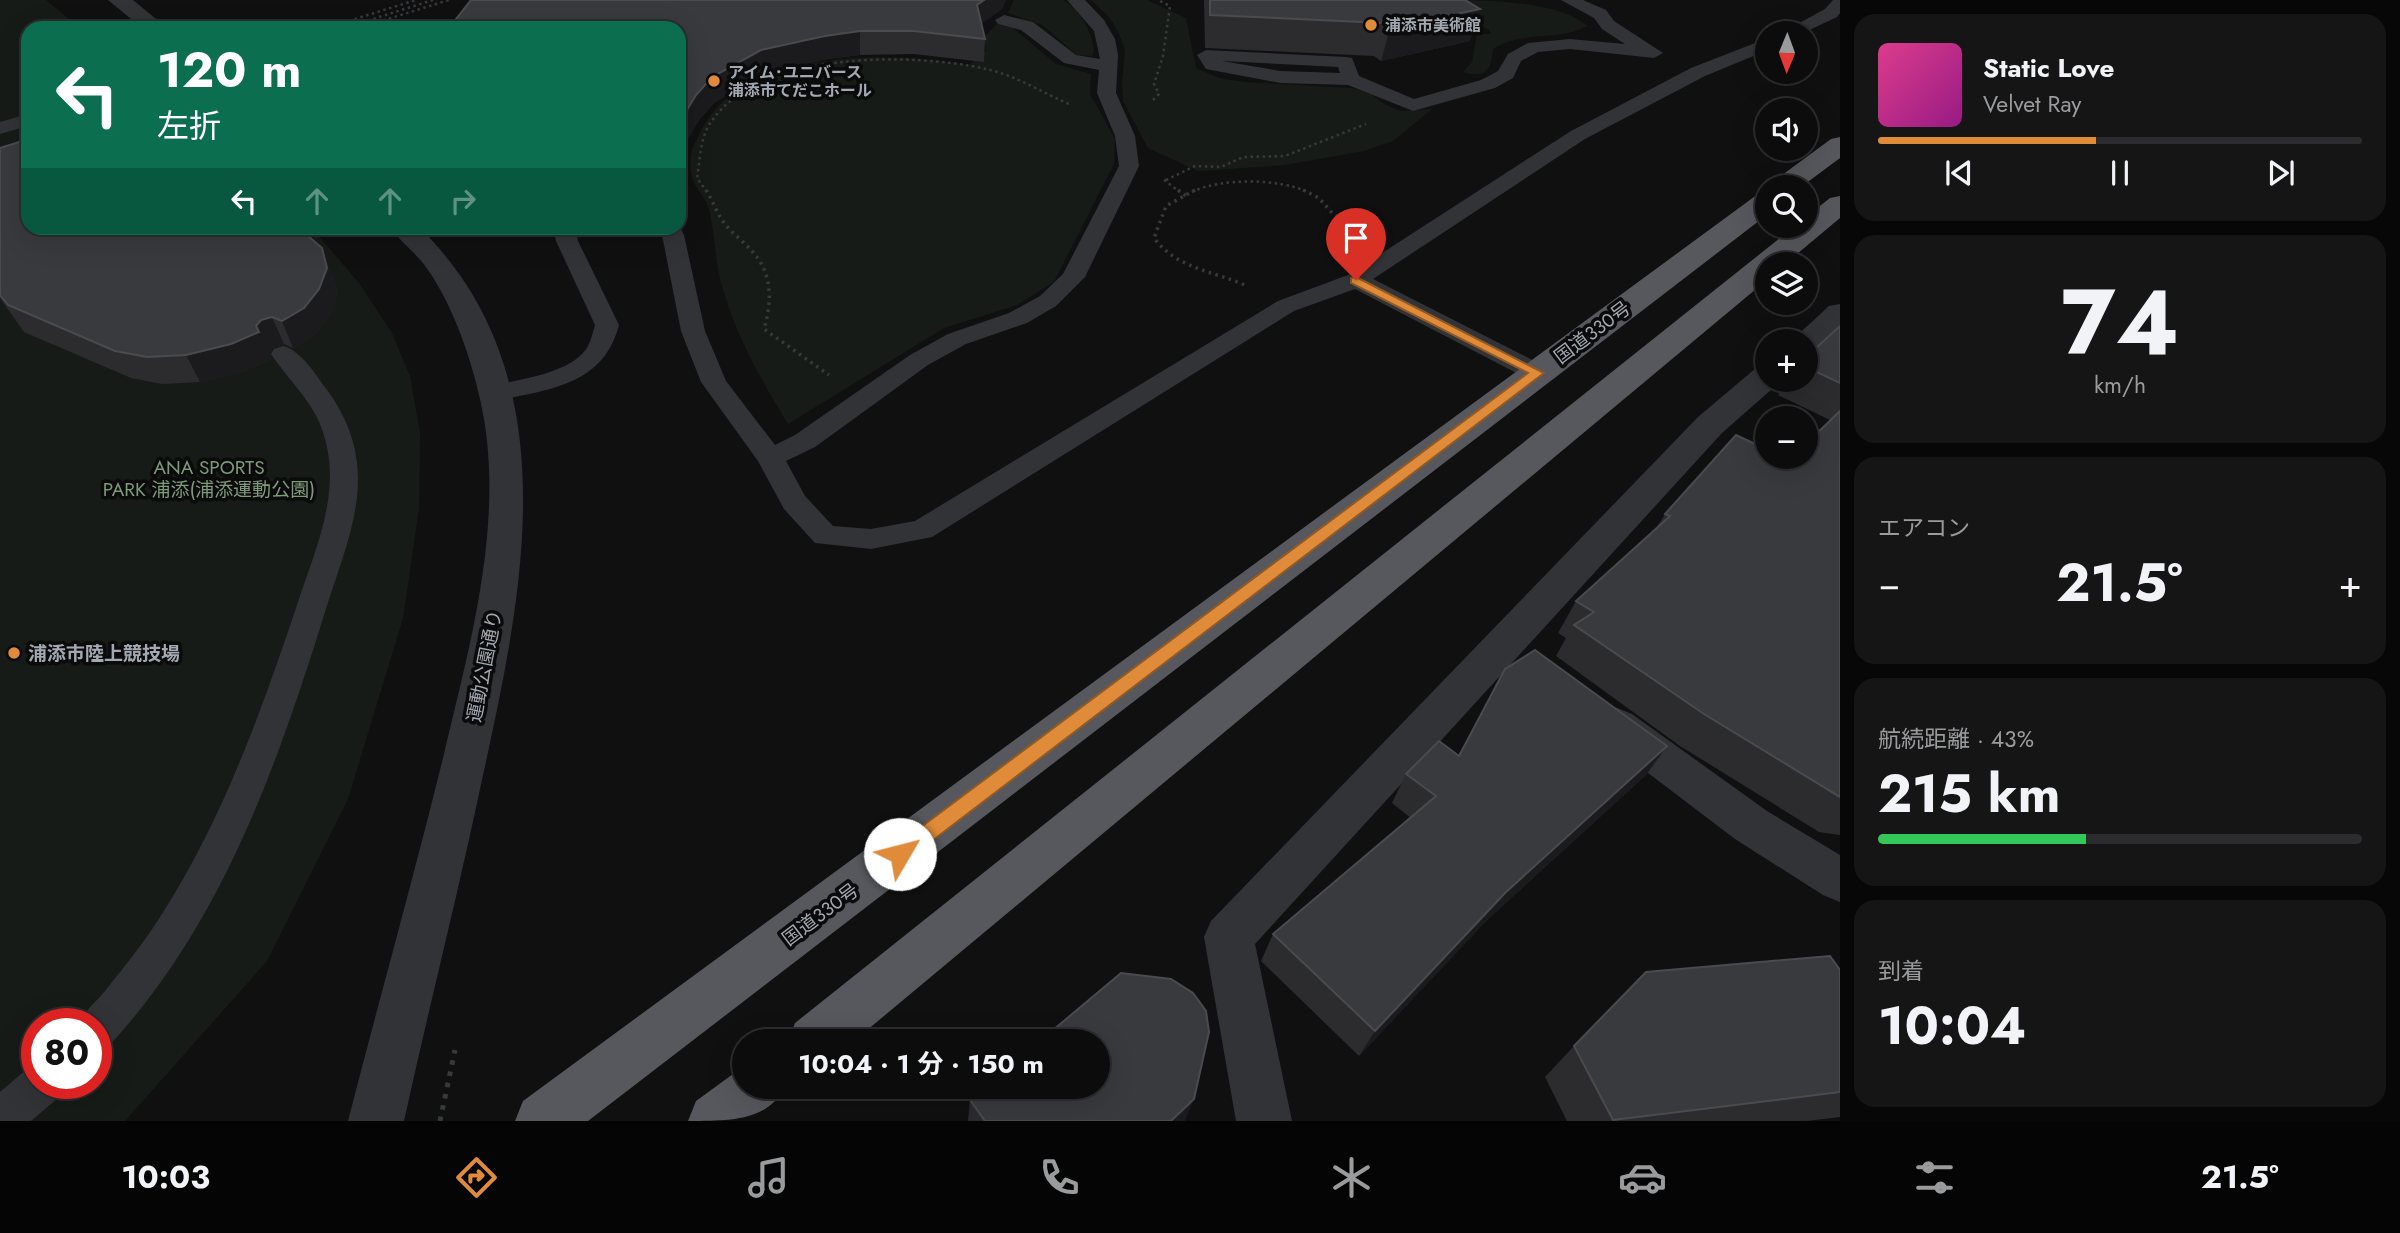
<!DOCTYPE html>
<html lang="ja">
<head>
<meta charset="utf-8">
<style>
	:root { --surface:#0c0c0d; --page:#151516; --text:#f1f3f6; --muted:#9a9b9d; --line:#2c2c2e; --accent:#df8b39 }
	body { margin:0; font-family:Jost,"Noto Sans JP",sans-serif; background:var(--page); color:var(--text); height:100vh; display:flex; flex-direction:column; font-size:26px; white-space:nowrap }
	* { box-sizing:border-box; margin:0 }
	p { font-size:23px; color:var(--muted) }
	.icon { flex:none; width:38px; height:38px; fill:none; stroke:currentColor; stroke-width:2; stroke-linecap:round; stroke-linejoin:round }
	.map { position:relative; flex:1; overflow:hidden }
	.side { display:flex; flex-direction:column; gap:14px; padding:14px; background:#070707; width:560px }
	.side>* { flex:none }
	.guide { position:absolute; left:21px; top:21px; width:665px; height:214px; border-radius:21px; box-shadow:0 7px 28px #0002,0 0 0 2px var(--line); background:#0b6e4f; color:#fff; overflow:hidden }
	.needle { width:46px; rotate:181deg }
	.fabs { position:absolute; left:1755px; top:21px; display:grid; gap:14px }
	.fabs a { display:grid; place-items:center; width:63px; height:63px; border-radius:50%; background:var(--surface); box-shadow:0 7px 28px #0002,0 0 0 2px var(--line); font-size:35px }
	.speed { position:absolute; left:21px; top:1008px; display:flex; gap:14px; font-size:35px; font-weight:700; text-align:center }
	.speed>* { display:grid; place-content:center; width:91px; height:91px; border-radius:50%; background:var(--surface); box-shadow:0 7px 28px #0002,0 0 0 2px var(--line); line-height:1 }
	.speed .limit { border:10px solid #d22; background:#fff; color:#111 }
	.pin { position:absolute; display:grid; place-items:center; width:60px; height:60px; color:#fff; margin:-72px -30px; border-radius:50% 50% 50% 0; rotate:-45deg; box-shadow:0 0 7px #0007 }
	.pin .icon { rotate:45deg }
	.me { position:absolute; width:77px; margin:-38px; rotate:53deg; stroke-linejoin:round; filter:drop-shadow(0 0 5px #0008) }
	.turn { display:flex; align-items:center; gap:24px; height:147px; padding:0 21px; font-size:32px }
	.turn .icon { width:91px; height:91px; stroke-width:2.5 }
	.turn b { display:block; font-size:49px; line-height:60px }
	.lanes { display:flex; align-items:center; height:66px; padding:0 21px; background:#0003; justify-content:center; gap:35px; direction:ltr }
	.lanes .off { opacity:.35 }
	.big { font-size:52px; font-weight:700; line-height:1.1 }
	.side .tile { flex:1; display:flex; flex-direction:column; justify-content:center; gap:10px; min-width:0; padding:0 24px; border-radius:21px; background:var(--page) }
	.side .dial { align-items:center; gap:0 }
	.dial b { font-size:91px; line-height:1 }
	.song { display:flex; align-items:center; gap:21px }
	.cover { width:84px; height:84px; border-radius:10px; background:linear-gradient(135deg,hsl(330 70% 55%),hsl(310 70% 35%)) }
	.played { height:7px; border-radius:4px; background:linear-gradient(90deg,var(--accent) 45%,var(--line) 45%) }
	.keys { display:flex; justify-content:space-around; direction:ltr }
	.heat { display:flex; justify-content:space-between; align-items:center; font-size:38px; direction:ltr }
	.charge { height:10px; border-radius:5px; background:linear-gradient(90deg,#34c759 43%,var(--line) 0) }
	.trip { position:absolute; left:732px; top:1029px; width:378px; height:70px; border-radius:35px; background:var(--surface); box-shadow:0 7px 28px #0002,0 0 0 2px var(--line); font-weight:700; line-height:70px; text-align:center }
	.menu { display:flex; height:112px; justify-content:space-around; align-items:center; background:#050505; color:var(--muted) }
	.menu .icon { width:49px; height:49px }
	.menu .current { color:var(--accent) }
	.menu b { font-size:32px; color:var(--text) }
	main { display:flex; flex:1; min-height:0 }
	.map>svg:first-child { display:block }
	.green { fill:#171b17; fill-rule:evenodd }
	.lines { fill:none; stroke-linecap:round; stroke-linejoin:round }
	.path-far2 { stroke:#373a3c; stroke-width:2.5; stroke-dasharray:2.5 3.5; stroke-linecap:butt }
	.path-far1 { stroke:#373a3c; stroke-width:3.5; stroke-dasharray:2.5 4.5; stroke-linecap:butt }
	.path { stroke:#373a3c; stroke-width:5; stroke-dasharray:4.5 7; stroke-linecap:butt }
	.service { fill:#313336; fill-rule:evenodd }
	.minor { fill:#313336; fill-rule:evenodd }
	.tertiary { fill:#313336; fill-rule:evenodd }
	.trunk { fill:#56585d; fill-rule:evenodd }
	.wall { fill:#2c2c2f }
	.shaded-wall { fill:#1b1b1d }
	.building { fill:#393a3d; stroke:#494b4f; stroke-width:2 }
	.route { fill:#df8b39; stroke:#915a25; stroke-width:2 }
	.poi-dot { fill:#df8b39; stroke:#0b0b0c; stroke-width:2.5 }
	.labels { text-anchor:middle; stroke-width:7; stroke-linejoin:round; paint-order:stroke }
	.far-poi-label { font-size:16px; font-weight:bold; fill:#a2a9b1; stroke:#0b0b0c; text-anchor:start }
	.street-label { font-size:19px; fill:#a2a9b1; stroke:#0b0b0c }
	.park-label { font-size:19px; fill:#7e9a7b; stroke:#0b0b0c }
	.poi-label { font-size:19px; font-weight:bold; fill:#a2a9b1; stroke:#0b0b0c; text-anchor:start }
</style>
</head>
<body>
<main>
<div class="map">
<svg width="1840" height="1121" viewBox="0 0 1840 1121">
	<rect width="100%" height="100%" fill="#101011"/>
	<path class="green" d="M0 0H46L80 28H28V228H312L359 283 392 333 410 376 420 433 419 509 403 618 348 799 267 961 125 1121H0ZM37 1024H96V1083H37Z
		M1014 0H1064C1081 13 1092 30 1094 52L1092 56 1077 55 1042 25 1008 13Z
		M1091 0H1147L1186 18 1196 68 1219 78 1244 82 1350 88 1369 92 1384 104 1400 111 1432 109 1393 141 1364 151 1285 165 1198 171 1148 148 1123 101 1122 83 1125 50 1119 34 1110 18Z
		M1436 0C1479 0 1559 0 1587 26 1557 42 1522 30 1493 49 1491 70 1486 79 1463 72L1472 62 1477 34H1491L1489 30Z
		M997 24 1013 28 1056 64 1091 74 1090 94 1115 139 1114 164 1054 282 1017 305 944 328 788 424C760 378 737 338 722 286 715 262 715 237 710 213 705 189 687 190 691 154 692 148 696 141 699 135 736 48 891 51 969 65L986 51 984 37Z"/>
	<g class="lines">
		<path class="path-far2" d="M433 0 354 25 359 28 449 0
			M326 28 416 0
			M1153 100 1159 94 1154 84 1163 56 1170 6 1158 0
			M1164 180 1180 192
			M1166 180 1195 166 1221 167 1243 157 1285 156 1366 124
			M707 192 697 178C700 160 700 137 711 122 759 51 912 52 986 69 1015 75 1041 92 1069 104
			M1192 192C1219 178 1280 178 1307 192"/>
		<path class="path-far1" d="M706 190C713 201 717 214 725 224 733 234 744 242 752 251 773 274 772 302 764 329L829 375
			M1178 190 1186 196
			M1195 190 1166 206 1154 238C1177 269 1214 271 1247 286
			M1303 190 1319 198 1333 214 1362 230"/>
		<path class="path" d="M440 1121 455 1050"/>
		<path class="service" d="M1067 0H1085L1104 20 1115 39 1118 55 1116 93 1135 136 1139 166 1085 277 1056 306 1027 323 966 344 928 365 815 447 786 461 805 496 833 526 871 529 915 521 1278 301 1348 275 1571 131 1691 68 1768 38V50L1705 76 1585 139 1373 279 1546 367 1550 373 1546 379 1537 381 1528 379 1355 289 1294 311 932 537 871 549 815 543 784 509 758 461 701 382 681 331 662 235 658 228 679 226 684 235 705 331 726 381 775 445 795 435 910 355 948 334 1009 313 1040 296 1063 274 1119 166 1115 136 1097 93 1099 70 1064 63 1021 30 998 24 995 20 1004 15 1033 22 1076 55 1100 59 1094 31Z
			M1561 0H1583L1606 10 1614 21 1663 53 1654 58 1570 49 1538 52 1521 61 1513 78 1495 88 1413 111 1348 85 1280 83 1206 69 1197 55 1206 50 1346 57 1352 58 1359 76 1414 99 1481 80 1498 71 1508 54 1528 43 1570 39 1625 44 1602 29 1594 18ZM1222 61 1338 67 1340 73 1280 71Z
			M1833 0H1840V13L1837 17 1803 33H1781L1825 9Z
			M28 114V126L0 134V122Z
			M553 228H575L578 241 619 325C603 386 549 389 496 401L487 399 483 393 487 387C515 380 573 374 588 346 591 340 593 332 595 325L556 241Z
			M283 346C301 351 314 372 324 386 345 413 358 444 358 479 358 524 338 569 325 612 278 763 224 917 117 1037L110 1044 96 1050V1024H78C84 1011 96 1002 105 991 125 966 145 941 162 914 223 818 260 715 296 608 311 561 335 510 329 459 323 408 297 392 271 354L274 349Z
			M37 1065V1083H64L58 1098 31 1121H0V1092L28 1068Z"/>
		<path class="minor" d="M1840 304V329L1817 349 1806 352V341H1791L1829 306Z
			M1768 365V380H1781L1780 382 1722 433 1255 944 1292 1121H1236L1204 937 1211 921 1698 417 1756 368Z
			M1617 708 1632 714 1767 811 1840 855V902L1823 895 1735 839 1602 738 1595 726 1602 714Z"/>
		<path class="tertiary" d="M108 0H133L167 28H142Z
			M391 228H420C572 378 522 595 482 780 458 894 429 1007 404 1121H348C379 1000 413 880 443 758 470 644 507 516 480 399 470 354 451 300 423 263 413 251 400 241 391 228Z"/>
		<path class="trunk" d="M1840 137V158L1801 187H1770L1774 181 1831 139Z
			M1768 192V214L588 1121H515L523 1101 1758 194Z
			M1840 196V218L1785 264H1768V279L854 1041H788L795 1023 1795 226H1806V217L1830 198Z
			M744 1066V1087H785C767 1121 732 1121 688 1121L696 1101Z"/>
	</g>
	<path class="wall" d="M471 0H1006L1002 9 981 24 985 39 984 62 914 54 860 55 827 59 763 74 715 102 699 120 682 149H679V28Z
		M1204 0H1465L1470 41 1381 61 1374 56 1205 48Z
		M0 148 332 274 338 294 330 316 315 334 293 348 284 344 273 347 269 353 272 359 244 371 200 382 162 384 131 378 24 332 0 298Z
		M1840 326V835L1819 832 1680 746 1556 656 1566 638 1558 633 1576 601 1655 530 1665 514 1789 460 1830 420 1778 395 1788 380H1806V357Z
		M1667 746 1646 775 1486 921 1359 1056 1261 961 1273 934 1411 818 1392 803 1406 774 1459 756Z
		M1840 970V1117L1807 1121H1567L1545 1077 1574 1046Z
		M970 1100 1185 1121H968Z"/>
	<path class="shaded-wall" d="M984 0H1006L1002 9 976 28 977 5Z
		M1480 9 1470 41 1381 61 1390 28Z
		M860 31V55L827 59 763 74 715 102 699 120 682 149 679 123 696 95 712 77 761 50 825 36Z
		M322 248 332 274 338 294 330 316 315 334 293 348 282 321Z
		M272 317 284 344 273 347 269 353 272 359 244 371 200 382 186 355 256 326 261 320Z
		M1667 746 1646 775 1486 921 1359 1056 1375 1031 1505 893Z
		M1194 1099 1185 1121H1171Z"/>
	<path class="building" d="M471 0H984L977 5 985 39 914 31H860L825 36 761 50 712 77 696 95 679 123V28H449Z
		M1210 0H1465L1480 9 1390 28 1383 23 1210 15Z
		M28 139V228H299L322 248 327 268 319 289 304 308 282 321 272 317 261 320 256 326 259 332 231 344 186 355 147 357 115 351 8 305 0 295V148Z
		M1840 326V383L1806 367V357Z
		M1840 411V797L1704 714 1574 625 1594 612 1576 601 1670 516 1665 514 1736 435 1768 450V457H1781L1789 460 1793 457H1806V444Z
		M1535 650 1667 746 1505 893 1375 1031 1273 934 1436 796 1406 774 1439 741 1459 756 1505 669Z
		M1830 956 1840 970V1092L1613 1120 1574 1046 1646 972Z
		M1121 973 1171 979 1193 993 1206 1011 1209 1032 1194 1099 1171 1121H985L970 1100 986 1087H1097V1041H1040Z"/>
	<path class="route" d="M1356 277 1544 373 907 860 900 863 893 860 891 854 893 848 1528 373 1351 283V278Z"/>
	<g class="poi-dot">
		<circle cx="1371" cy="25" r="7"/>
		<circle cx="714" cy="81" r="7"/>
		<circle cx="14" cy="653" r="7"/>
	</g>
	<g class="labels">
		<g class="far-poi-label">
			<text x="1385" y="31">浦添市美術館</text>
			<text x="728" y="78">アイム･ユニバース<tspan x="728" dy="18">浦添市てだこホール</tspan></text>
		</g>
		<g class="street-label">
			<text transform="translate(1592 332) rotate(-37)" y="7">国道330号</text>
			<text transform="translate(484 666) rotate(-79)" y="7">運動公園通り</text>
			<text transform="translate(820 914) rotate(-37)" y="7">国道330号</text>
		</g>
		<g class="park-label">
			<text x="209" y="474">ANA SPORTS<tspan x="209" dy="22">PARK 浦添(浦添運動公園)</tspan></text>
		</g>
		<g class="poi-label">
			<text x="28" y="660">浦添市陸上競技場</text>
		</g>
	</g>
</svg>
<div class="fabs">
<a><svg class="needle" viewBox="-14 -14 28 28"><path d="M0-13l5 13h-10z" fill="#e53935"/><path d="M0 13l5-13h-10z" fill="#9a9b9d"/></svg></a>
<a><svg class="icon" aria-label="sound" viewBox="0 0 24 24"><path d="M4 9h4l5-4v14l-5-4H4zM17 9q2 3 0 6"/></svg></a>
<a><svg class="icon" aria-label="search" viewBox="0 0 24 24"><circle cx="10" cy="10" r="6"/><path d="M15 15l6 6"/></svg></a>
<a><svg class="icon" aria-label="layers" viewBox="0 0 24 24"><path d="M12 4l9 5-9 5-9-5zM3 14l9 5 9-5"/></svg></a>
<a>+</a>
<a>−</a>
</div>
<div class="speed"><div class="limit">80</div></div>
<div class="pin" style="left:1356px;top:280px;background:#d93025"><svg class="icon" aria-label="arrive" viewBox="0 0 24 24"><path d="M6 21V4h12l-3 4 3 4H6"/></svg></div>
<svg class="me" style="left:900px;top:854px" viewBox="-20 -20 40 40"><circle r="19" fill="#fff"/><path d="M0-13L10 11 0 6-10 11z" fill="#df8b39"/></svg>
<div class="trip">10:04 · 1 分 · 150 m</div>
<div class="guide">
<div class="turn"><svg class="icon" aria-label="left" viewBox="0 0 24 24"><path d="M17 20v-9H6M10 6l-5 5 5 5"/></svg><div><b>120 m</b>左折</div></div>
<div class="lanes"><svg class="icon" aria-label="left" viewBox="0 0 24 24"><path d="M17 20v-9H6M10 6l-5 5 5 5"/></svg><svg class="icon off" aria-label="ahead" viewBox="0 0 24 24"><path d="M12 20V5M6 11l6-6 6 6"/></svg><svg class="icon off" aria-label="ahead" viewBox="0 0 24 24"><path d="M12 20V5M6 11l6-6 6 6"/></svg><svg class="icon off" aria-label="right" viewBox="0 0 24 24"><path d="M7 20v-9h11M14 6l5 5-5 5"/></svg></div>
</div>
</div>
<section class="side">
<div class="tile">
<div class="song"><i class="cover"></i><div><b>Static Love</b><p>Velvet Ray</p></div></div>
<div class="played"></div>
<div class="keys"><svg class="icon" aria-label="previous" viewBox="0 0 24 24"><path d="M18 5L8 12l10 7zM5 5v14"/></svg><svg class="icon" aria-label="pause" viewBox="0 0 24 24"><path d="M8 5v14M16 5v14"/></svg><svg class="icon" aria-label="next" viewBox="0 0 24 24"><path d="M6 5l10 7-10 7zM19 5v14"/></svg></div>
</div>
<div class="tile dial"><b>74</b><p>km/h</p></div>
<div class="tile"><p>エアコン</p>
<div class="heat"><a>−</a><b class="big">21.5°</b><a>+</a></div>
</div>
<div class="tile"><p>航続距離 · 43%</p><b class="big">215 km</b><div class="charge"></div></div>
<div class="tile"><p>到着</p><b class="big">10:04</b></div>
</section>
</main>
<nav class="menu">
<b>10:03</b>
<svg class="icon current" aria-label="directions" viewBox="0 0 24 24"><path d="M12 3l9 9-9 9-9-9zM9 14v-3h6M13 9l2 2-2 2"/></svg>
<svg class="icon" aria-label="music" viewBox="0 0 24 24"><path d="M9 18V5l10-2v13"/><circle cx="6" cy="18" r="3"/><circle cx="16" cy="16" r="3"/></svg>
<svg class="icon" aria-label="phone" viewBox="0 0 24 24"><path d="M5 4h4l2 5-3 2q2 4 5 5l2-3 5 2v4C11 20 4 13 5 4z"/></svg>
<svg class="icon" aria-label="climate" viewBox="0 0 24 24"><path d="M12 3v18M4 7l16 10M4 17L20 7"/></svg>
<svg class="icon" aria-label="car" viewBox="0 0 24 24"><path d="M5 17H2v-5l4-1 3-4h7l3 4 3 1v5h-3M9 17h6M6 11h13"/><circle cx="7" cy="17" r="2"/><circle cx="17" cy="17" r="2"/></svg>
<svg class="icon" aria-label="filters" viewBox="0 0 24 24"><path d="M4 7h16M4 17h16"/><circle cx="9" cy="7" r="2"/><circle cx="15" cy="17" r="2"/></svg>
<b>21.5°</b>
</nav>
</body>
</html>
